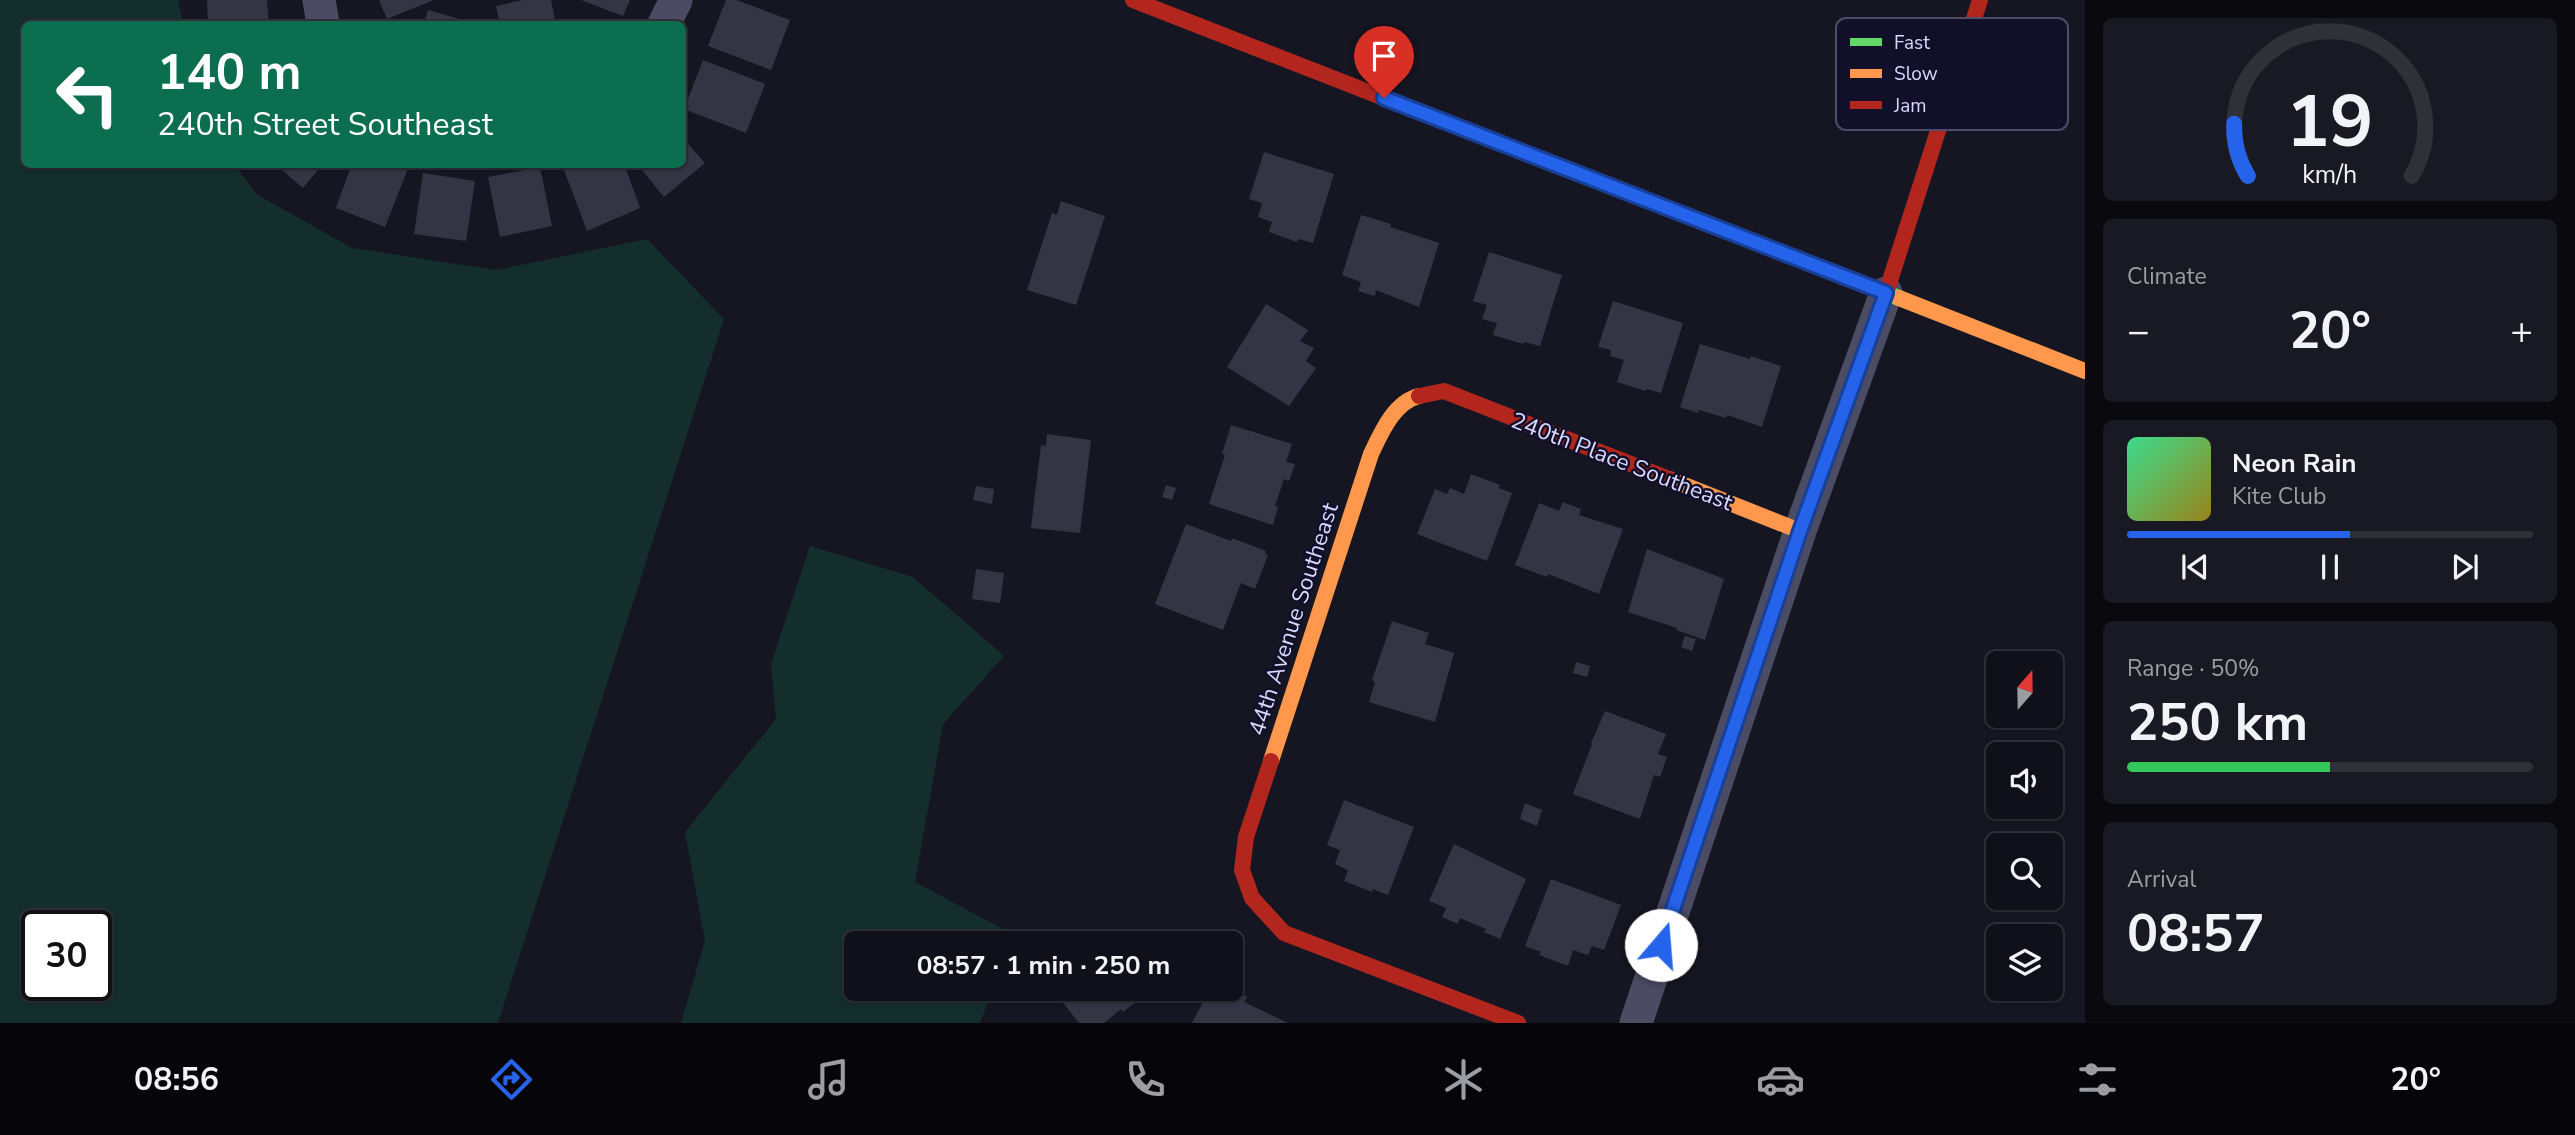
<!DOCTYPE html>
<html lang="en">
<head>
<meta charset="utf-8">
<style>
	:root { --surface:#10101a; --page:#191923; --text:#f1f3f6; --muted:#9c9da2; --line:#303039; --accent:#2563eb }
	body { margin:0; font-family:"Nunito Sans",sans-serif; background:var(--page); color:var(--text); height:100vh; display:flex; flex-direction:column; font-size:26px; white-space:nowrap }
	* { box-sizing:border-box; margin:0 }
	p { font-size:23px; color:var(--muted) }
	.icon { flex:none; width:38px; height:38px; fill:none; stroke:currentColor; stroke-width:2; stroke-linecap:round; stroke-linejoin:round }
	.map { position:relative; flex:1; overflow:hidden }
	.details { display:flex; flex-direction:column; gap:18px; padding:18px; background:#09090e; width:490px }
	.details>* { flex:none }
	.guide { position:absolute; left:21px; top:21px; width:665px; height:147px; border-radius:10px; box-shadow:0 2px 5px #0004,0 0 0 2px var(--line); background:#0b6e4f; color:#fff; overflow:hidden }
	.needle { width:46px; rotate:20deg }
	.fabs { position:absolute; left:1986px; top:651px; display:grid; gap:14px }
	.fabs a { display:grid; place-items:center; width:77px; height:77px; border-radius:10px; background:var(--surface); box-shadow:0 2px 5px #0004,0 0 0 2px var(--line); font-size:35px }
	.speed { position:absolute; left:21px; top:910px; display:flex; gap:14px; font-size:35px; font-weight:700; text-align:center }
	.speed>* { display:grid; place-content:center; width:91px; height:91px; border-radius:50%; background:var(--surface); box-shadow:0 2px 5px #0004,0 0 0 2px var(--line); line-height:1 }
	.speed .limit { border:4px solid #111; border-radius:10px; background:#fff; color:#111 }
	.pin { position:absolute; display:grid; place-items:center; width:60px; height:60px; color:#fff; margin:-72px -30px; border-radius:50% 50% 50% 0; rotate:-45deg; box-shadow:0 0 7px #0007 }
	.pin .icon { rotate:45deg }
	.me { position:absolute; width:77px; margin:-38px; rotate:18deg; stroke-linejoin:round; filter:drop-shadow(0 0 5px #0008) }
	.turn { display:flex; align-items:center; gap:24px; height:147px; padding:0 21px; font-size:32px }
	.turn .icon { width:91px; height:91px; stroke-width:2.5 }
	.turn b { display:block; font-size:49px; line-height:60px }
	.big { font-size:52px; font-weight:700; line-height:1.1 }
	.details .widget { flex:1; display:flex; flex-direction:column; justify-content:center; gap:10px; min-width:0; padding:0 24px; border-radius:10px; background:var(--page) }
	.details .dial { align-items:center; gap:0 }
	.dial svg { height:182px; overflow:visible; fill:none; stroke:var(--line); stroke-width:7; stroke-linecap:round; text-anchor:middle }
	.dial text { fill:var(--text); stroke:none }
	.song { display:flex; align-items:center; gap:21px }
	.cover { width:84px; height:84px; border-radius:10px; background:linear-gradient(135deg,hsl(150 70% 55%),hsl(50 70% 35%)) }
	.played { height:7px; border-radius:4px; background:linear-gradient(90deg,var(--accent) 55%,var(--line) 55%) }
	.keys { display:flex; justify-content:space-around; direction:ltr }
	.heat { display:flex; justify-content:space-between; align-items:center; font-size:38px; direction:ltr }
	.charge { height:10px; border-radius:5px; background:linear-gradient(90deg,#34c759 50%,var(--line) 0) }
	.trip { position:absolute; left:844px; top:931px; width:399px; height:70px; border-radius:10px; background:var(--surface); box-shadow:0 2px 5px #0004,0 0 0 2px var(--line); font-weight:700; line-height:70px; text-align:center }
	.dock { display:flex; height:112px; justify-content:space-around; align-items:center; background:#06060a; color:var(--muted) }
	.dock .icon { width:49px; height:49px }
	.dock .on { color:var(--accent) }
	.dock b { font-size:32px; color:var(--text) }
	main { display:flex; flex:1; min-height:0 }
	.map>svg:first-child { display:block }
	.green { fill:#142e2c; fill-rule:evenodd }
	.building { fill:#353445 }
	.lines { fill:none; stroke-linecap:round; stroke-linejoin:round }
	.street { stroke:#4b4c63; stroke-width:33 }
	.fast { stroke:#63d668; stroke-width:16 }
	.slow { stroke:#ff974d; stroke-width:16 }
	.jam { stroke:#b3261e; stroke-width:16 }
	.route-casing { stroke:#184099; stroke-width:18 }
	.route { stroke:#2563eb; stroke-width:12 }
	.labels { text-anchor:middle; stroke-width:5; stroke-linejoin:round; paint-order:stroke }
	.street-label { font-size:23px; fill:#d9d8fe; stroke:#121028 }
	.key { fill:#121028; stroke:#4e4c68; stroke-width:2 }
	.key-label { font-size:19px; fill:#d9d8fe }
</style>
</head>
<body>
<main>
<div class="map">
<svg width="2085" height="1023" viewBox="0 0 2085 1023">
	<rect width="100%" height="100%" fill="#161622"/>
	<path class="green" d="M0 0H178L183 24H24V164L235 165 256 194 352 248 496 270 647 239 724 319 498 1023H0ZM37 926H96V985H37Z
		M810 546 913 577 1004 656 943 724 915 882 1014 935 1011 943H856V989H993L980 1023H681L705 941 685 832 776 719 771 664Z"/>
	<path class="building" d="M207 0H267L269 24H208Z
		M379 0H434L387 19Z
		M523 0H551L556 24H500L496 6Z
		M581 0H630L623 16Z
		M726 0H736L790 20 771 70 708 46Z
		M428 10 477 24H424Z
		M703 60 765 84 746 133 684 109Z
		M682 137 705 163 664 197 637 164H682Z
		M1264 152 1334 174 1313 243 1298 239 1297 242 1269 232 1272 222 1258 217 1262 203 1249 199Z
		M275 164H323L303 188Z
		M352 164H391L407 171 385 227 336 208Z
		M578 164H624L640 208 587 231 564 170Z
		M540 167 552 226 500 237 488 177Z
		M423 173 475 181 466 241 414 234Z
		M1061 201 1105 216 1076 305 1027 290 1052 213 1057 215Z
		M1361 215 1391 224 1390 227 1439 243 1419 307 1376 290 1375 296 1358 291 1361 282 1342 275Z
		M1489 252 1562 275 1540 346 1524 342 1523 344 1493 335 1497 323 1482 319 1487 305 1473 301Z
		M1613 301 1683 323 1661 393 1647 389 1646 391 1617 382 1624 360 1610 356 1611 350 1598 347Z
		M1266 304 1308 330 1300 341 1314 348 1306 361 1316 368 1289 406 1227 367Z
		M1700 344 1750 359 1751 356 1781 366 1762 427 1727 415 1726 418 1699 410 1698 413 1680 407Z
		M1231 425 1292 444 1286 462 1295 464 1289 481 1284 479 1275 506H1278L1273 525 1209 504 1225 455 1222 454Z
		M1047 434 1091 440 1080 533 1031 528 1041 445 1046 446Z
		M1471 474 1500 485 1499 488 1512 493 1487 561 1417 534 1435 489 1447 494 1450 488 1464 494Z
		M1166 485 1176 488 1172 500 1162 497Z
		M976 486 994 489 992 504 973 500Z
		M1563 502 1581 509 1579 515 1623 529 1599 594 1548 574 1547 577 1515 565 1539 503 1559 511Z
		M1186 524 1231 541 1232 538 1266 551 1265 554 1268 555 1255 589 1241 583 1223 630 1155 604Z
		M1647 549 1724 579 1705 640 1676 630 1677 628 1628 612Z
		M976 569 1004 573 1000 603 972 599Z
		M1392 621 1429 633 1425 644 1454 653 1435 722 1369 702 1375 682 1372 680Z
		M1685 636 1696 639 1692 651 1681 647Z
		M1576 662 1590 666 1587 677 1573 673Z
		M1605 711 1666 734 1658 754 1667 757 1660 777 1654 775 1640 819 1573 794 1592 744 1591 743Z
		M1344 800 1414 827 1388 895 1373 889 1372 892 1344 881 1348 870 1335 864 1340 850 1327 845Z
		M1525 803 1542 810 1537 826 1520 819Z
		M1454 844 1526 879 1500 939 1484 932 1486 929 1460 918 1458 924 1442 917 1446 908 1429 901Z
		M1551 879 1621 905 1604 950 1592 946 1588 955 1573 950 1568 966 1539 955 1541 952 1525 946Z
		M1052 989H1152L1123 1012 1121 1009 1104 1023H1079Z
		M1210 989 1227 997 1232 989 1247 997 1244 1002 1288 1023H1192Z"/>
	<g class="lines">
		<path class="street" d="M319 0 323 24
			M664 24 676 0
			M1636 1023 1800 531 1886 293"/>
		<path class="fast" d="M1517 150 1899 298"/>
		<path class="slow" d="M1899 298 2085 371
			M1669 479 1800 531
			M1271 761 1371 454C1381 433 1394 402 1419 396"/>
		<path class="jam" d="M1133 0 1517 150
			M1886 293 1980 0
			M1419 396 1444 391 1669 479
			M1271 761 1246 837 1242 870 1252 898 1284 933 1518 1023"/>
	</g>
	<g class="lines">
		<g class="route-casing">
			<path id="route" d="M1384 98 1886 293 1800 531 1661 945"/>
		</g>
		<use href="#route" class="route"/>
	</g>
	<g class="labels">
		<g class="street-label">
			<text transform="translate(1622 461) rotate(21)" y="8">240th Place Southeast</text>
			<text transform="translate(1293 619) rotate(-72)" y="8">44th Avenue Southeast</text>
		</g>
	</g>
	<rect x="1836" y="18" width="232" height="112" rx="10" class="key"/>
	<rect x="1850" y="38" width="32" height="8" fill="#63d668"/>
	<rect x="1850" y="69" width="32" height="9" fill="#ff974d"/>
	<rect x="1850" y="101" width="32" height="8" fill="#b3261e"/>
	<g class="key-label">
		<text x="1894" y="49">Fast</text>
		<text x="1894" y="80">Slow</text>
		<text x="1894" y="112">Jam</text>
	</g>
</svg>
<div class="fabs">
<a><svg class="needle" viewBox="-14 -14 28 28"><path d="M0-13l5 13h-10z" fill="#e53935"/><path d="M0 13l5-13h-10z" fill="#9c9da2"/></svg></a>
<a><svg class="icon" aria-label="sound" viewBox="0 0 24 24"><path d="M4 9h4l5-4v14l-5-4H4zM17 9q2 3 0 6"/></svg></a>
<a><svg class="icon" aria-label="search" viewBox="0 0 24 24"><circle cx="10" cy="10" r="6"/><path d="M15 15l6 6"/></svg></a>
<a><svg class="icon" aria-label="layers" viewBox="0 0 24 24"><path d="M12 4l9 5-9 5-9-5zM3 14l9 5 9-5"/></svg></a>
</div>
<div class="speed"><div class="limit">30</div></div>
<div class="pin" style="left:1384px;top:98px;background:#d93025"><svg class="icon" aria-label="arrive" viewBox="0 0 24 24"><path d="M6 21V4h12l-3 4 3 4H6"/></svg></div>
<svg class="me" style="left:1661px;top:945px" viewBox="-20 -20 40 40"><circle r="19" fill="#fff"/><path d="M0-13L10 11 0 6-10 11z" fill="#2563eb"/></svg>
<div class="trip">08:57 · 1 min · 250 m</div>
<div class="guide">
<div class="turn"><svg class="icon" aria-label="left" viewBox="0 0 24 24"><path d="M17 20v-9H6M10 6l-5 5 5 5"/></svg><div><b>140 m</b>240th Street Southeast</div></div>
</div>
</div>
<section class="details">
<div class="widget dial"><svg viewBox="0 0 100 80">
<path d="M14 69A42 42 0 1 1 86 69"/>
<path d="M14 69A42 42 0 0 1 8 46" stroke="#2563eb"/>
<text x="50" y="56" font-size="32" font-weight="700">19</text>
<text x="50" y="72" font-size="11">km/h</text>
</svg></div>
<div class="widget"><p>Climate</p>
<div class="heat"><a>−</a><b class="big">20°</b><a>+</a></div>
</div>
<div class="widget">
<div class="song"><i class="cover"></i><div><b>Neon Rain</b><p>Kite Club</p></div></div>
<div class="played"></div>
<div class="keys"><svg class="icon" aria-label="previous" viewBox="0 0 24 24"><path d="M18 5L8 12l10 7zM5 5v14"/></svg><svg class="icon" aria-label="pause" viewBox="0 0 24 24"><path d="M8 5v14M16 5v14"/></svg><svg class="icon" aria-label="next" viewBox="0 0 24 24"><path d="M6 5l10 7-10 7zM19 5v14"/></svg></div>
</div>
<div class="widget"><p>Range · 50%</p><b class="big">250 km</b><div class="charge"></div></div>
<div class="widget"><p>Arrival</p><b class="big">08:57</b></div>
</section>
</main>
<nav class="dock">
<b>08:56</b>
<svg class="icon on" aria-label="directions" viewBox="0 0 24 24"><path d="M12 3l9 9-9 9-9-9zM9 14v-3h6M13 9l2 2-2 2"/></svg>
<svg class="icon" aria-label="music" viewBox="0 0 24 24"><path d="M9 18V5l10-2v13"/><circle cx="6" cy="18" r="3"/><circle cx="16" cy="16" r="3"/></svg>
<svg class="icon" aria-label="phone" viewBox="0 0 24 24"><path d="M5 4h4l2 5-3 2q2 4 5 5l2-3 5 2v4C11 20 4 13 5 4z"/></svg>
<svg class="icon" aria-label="climate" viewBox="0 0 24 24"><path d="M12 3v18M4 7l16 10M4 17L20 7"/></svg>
<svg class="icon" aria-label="car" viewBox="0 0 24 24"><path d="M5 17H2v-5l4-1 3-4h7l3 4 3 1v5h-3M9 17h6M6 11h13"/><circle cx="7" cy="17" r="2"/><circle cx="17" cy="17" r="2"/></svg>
<svg class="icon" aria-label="filters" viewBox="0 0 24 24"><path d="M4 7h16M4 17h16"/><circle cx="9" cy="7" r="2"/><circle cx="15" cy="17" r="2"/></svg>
<b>20°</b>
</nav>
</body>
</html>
